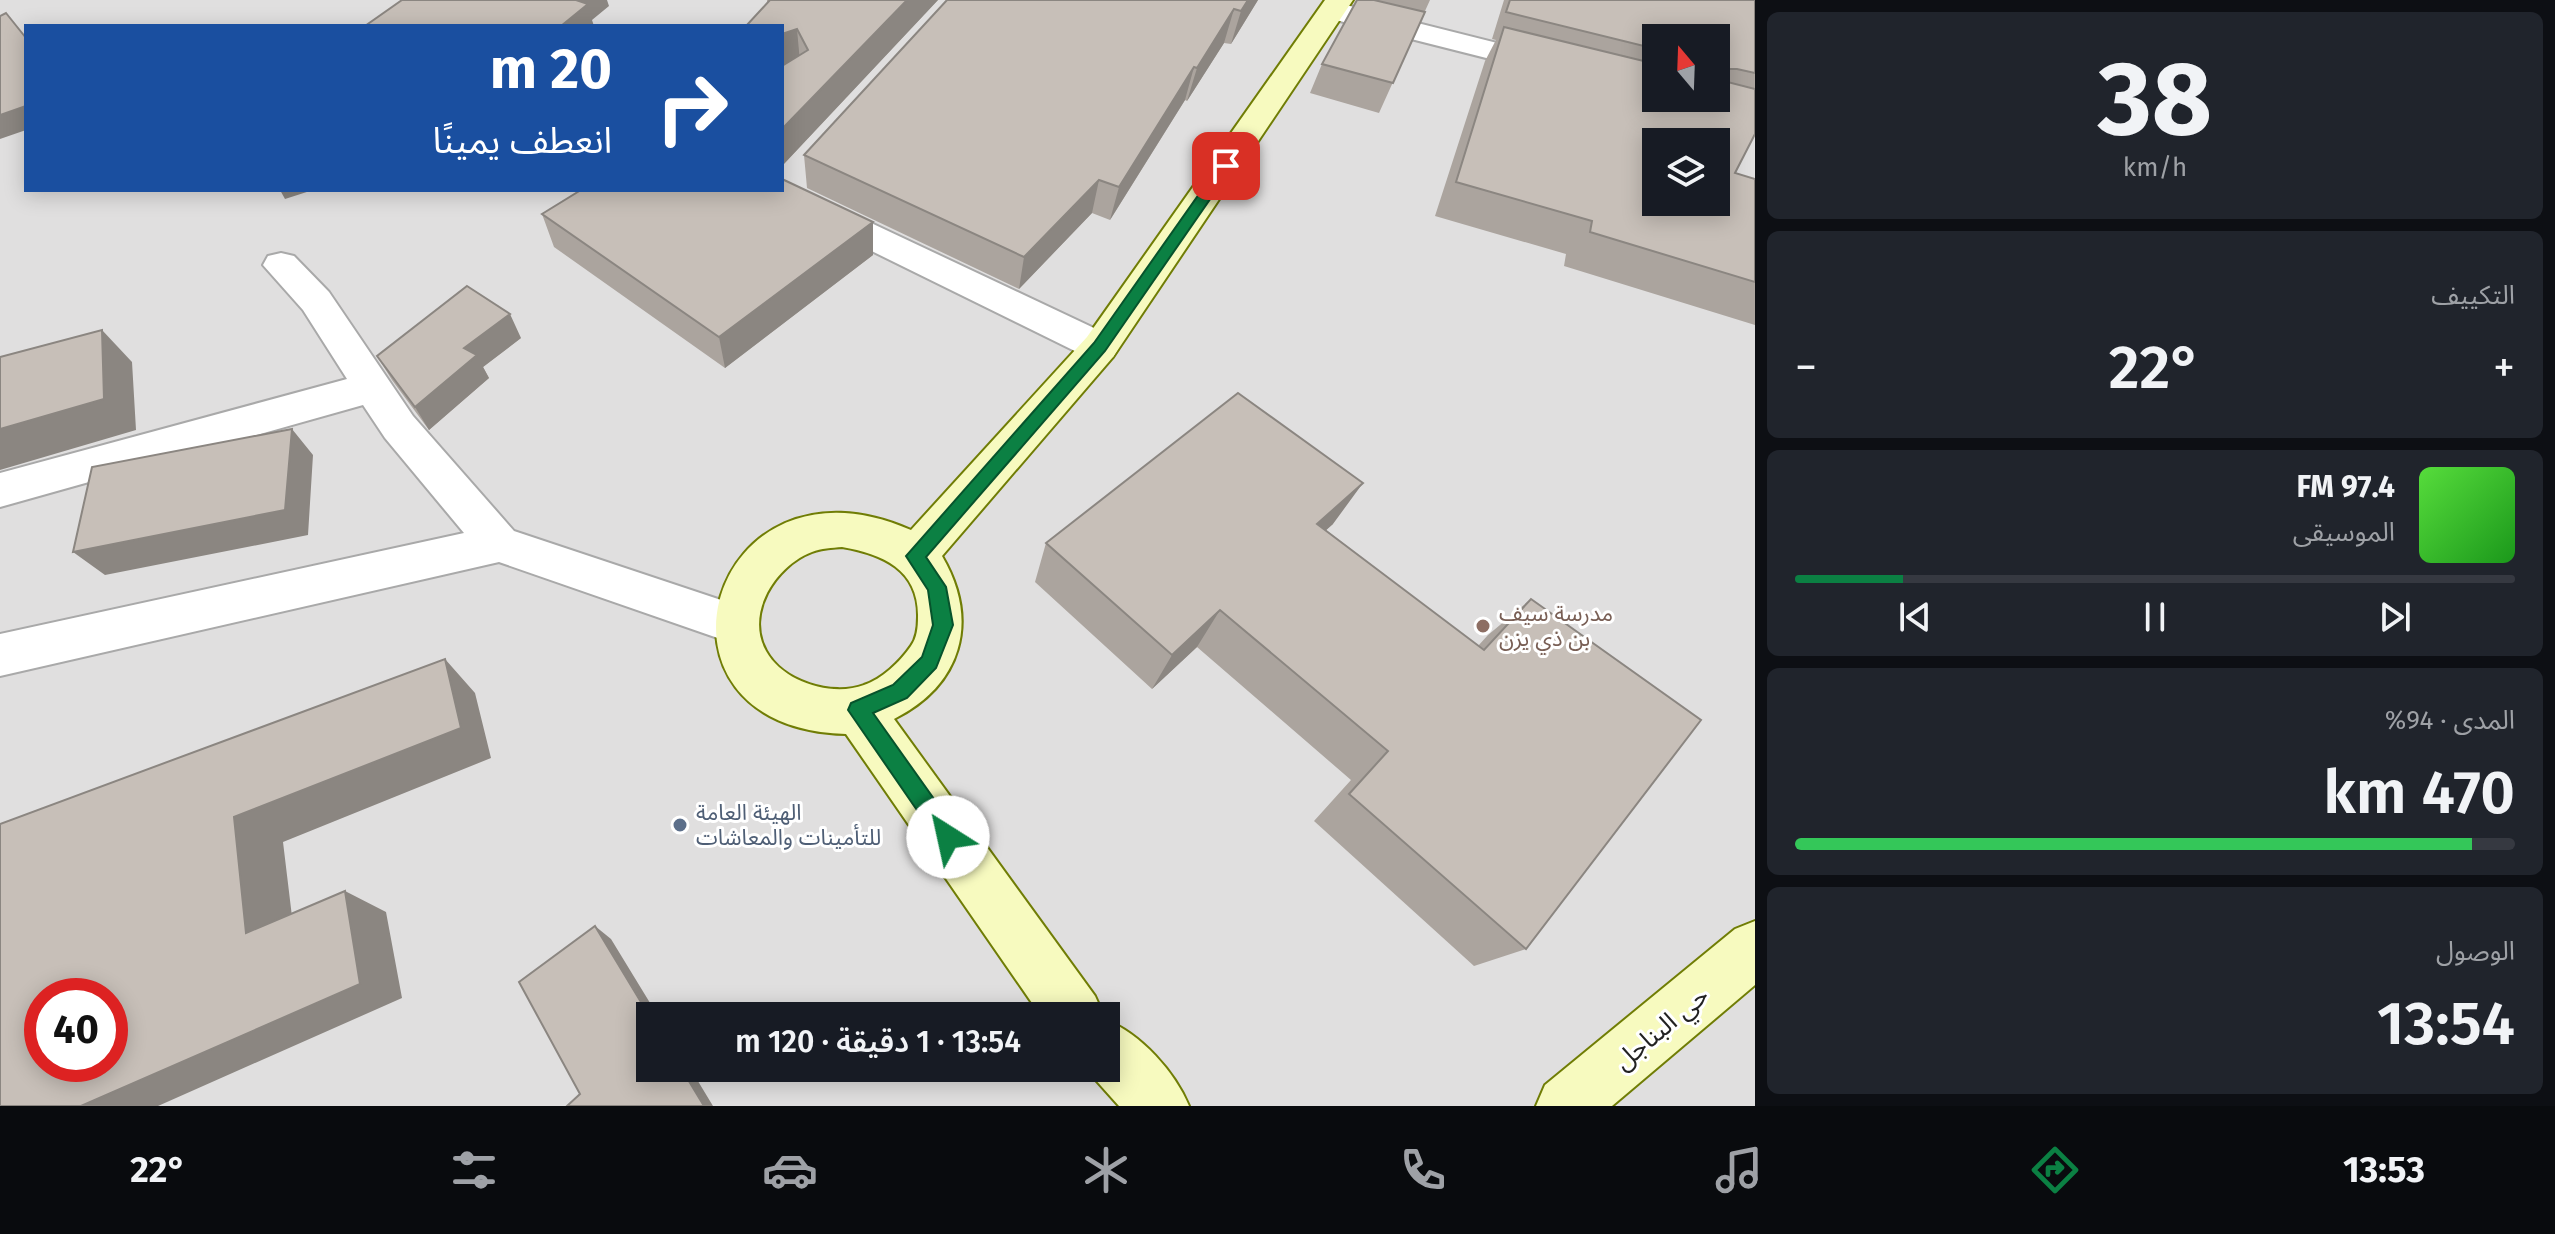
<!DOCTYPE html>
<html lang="ar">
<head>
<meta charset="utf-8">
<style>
	:root { --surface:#171b24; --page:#20242c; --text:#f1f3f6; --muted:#9ea1a6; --line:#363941; --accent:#0b8043 }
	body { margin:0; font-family:"Fira Sans","Noto Sans Arabic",sans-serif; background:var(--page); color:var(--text); direction:rtl; height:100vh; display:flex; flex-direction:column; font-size:30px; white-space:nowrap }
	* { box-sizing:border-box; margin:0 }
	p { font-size:26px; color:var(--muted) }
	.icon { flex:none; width:44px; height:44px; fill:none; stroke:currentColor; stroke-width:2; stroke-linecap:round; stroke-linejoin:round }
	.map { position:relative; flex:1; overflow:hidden; direction:ltr }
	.panel { display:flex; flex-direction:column; gap:12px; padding:12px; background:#0d0f14; width:800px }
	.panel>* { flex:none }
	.guide { position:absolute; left:24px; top:24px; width:760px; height:168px; border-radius:0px; box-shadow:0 4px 20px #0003; direction:rtl; background:#1a4fa0; color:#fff; overflow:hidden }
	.needle { width:52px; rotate:341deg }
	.tools { position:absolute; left:1642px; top:24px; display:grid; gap:16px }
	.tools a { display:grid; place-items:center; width:88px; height:88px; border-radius:0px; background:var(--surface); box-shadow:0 4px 20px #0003; font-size:40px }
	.speed { position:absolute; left:24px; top:978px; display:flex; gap:16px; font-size:40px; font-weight:700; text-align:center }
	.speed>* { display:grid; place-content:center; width:104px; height:104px; border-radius:50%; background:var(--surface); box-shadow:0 4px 20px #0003; line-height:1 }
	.speed .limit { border:12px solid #d22; background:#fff; color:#111 }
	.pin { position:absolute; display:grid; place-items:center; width:68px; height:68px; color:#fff; margin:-34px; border-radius:16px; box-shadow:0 4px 12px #0006 }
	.me { position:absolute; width:88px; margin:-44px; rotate:325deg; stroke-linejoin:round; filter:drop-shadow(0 0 6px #0008) }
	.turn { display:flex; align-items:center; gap:28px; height:168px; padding:0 40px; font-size:36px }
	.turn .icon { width:104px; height:104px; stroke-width:2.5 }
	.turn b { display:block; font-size:56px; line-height:68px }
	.big { font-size:60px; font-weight:600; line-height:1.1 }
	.panel .card { flex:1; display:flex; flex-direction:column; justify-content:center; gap:12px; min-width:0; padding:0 28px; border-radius:12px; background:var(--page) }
	.panel .dial { align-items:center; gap:0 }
	.dial b { font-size:104px; line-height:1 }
	.song { display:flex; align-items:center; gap:24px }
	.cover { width:96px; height:96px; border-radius:12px; background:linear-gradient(135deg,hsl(110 70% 55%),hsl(120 70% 35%)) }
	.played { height:8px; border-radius:4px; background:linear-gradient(90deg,var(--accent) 15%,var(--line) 15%) }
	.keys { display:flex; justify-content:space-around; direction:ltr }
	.heat { display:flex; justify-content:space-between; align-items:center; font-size:44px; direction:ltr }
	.charge { height:12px; border-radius:6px; background:linear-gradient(90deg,#34c759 94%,var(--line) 0) }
	.trip { position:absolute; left:636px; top:1002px; width:484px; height:80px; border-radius:0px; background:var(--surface); box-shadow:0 4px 20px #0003; font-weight:600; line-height:80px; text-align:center; direction:rtl }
	.menu { display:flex; height:128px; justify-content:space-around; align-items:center; background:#090b0e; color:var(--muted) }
	.menu .icon { width:56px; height:56px }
	.menu .selected { color:var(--accent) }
	.menu b { font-size:36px; color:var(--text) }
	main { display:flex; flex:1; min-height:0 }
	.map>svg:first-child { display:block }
	.residential { fill:#e0dfdf; fill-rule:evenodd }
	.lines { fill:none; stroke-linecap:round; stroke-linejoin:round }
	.street-casing { stroke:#a9a9a9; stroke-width:4 }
	.secondary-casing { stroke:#707d05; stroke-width:4 }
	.street { fill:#fff; fill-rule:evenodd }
	.secondary { fill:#f7fabf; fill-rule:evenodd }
	.wall { fill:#aba49e; fill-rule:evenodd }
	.shaded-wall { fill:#8b8681 }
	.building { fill:#c7bfb8; stroke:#8b8681; stroke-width:2; fill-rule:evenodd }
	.route { fill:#0b8043; stroke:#07532c; stroke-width:2 }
	.education-dot { fill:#8d6e63; stroke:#fff; stroke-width:3 }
	.service-dot { fill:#5c6f8a; stroke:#fff; stroke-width:3 }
	.labels { text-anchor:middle; stroke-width:6; stroke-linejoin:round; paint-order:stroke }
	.education-label { font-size:22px; fill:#785e54; stroke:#fff; text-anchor:start }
	.service-label { font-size:22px; fill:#4e5e75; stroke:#fff; text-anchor:start }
	.near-street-label { font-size:26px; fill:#222; stroke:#fff }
</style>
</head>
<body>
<main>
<section class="panel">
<div class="card dial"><b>38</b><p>km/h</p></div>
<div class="card"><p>التكييف</p>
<div class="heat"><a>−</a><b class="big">22°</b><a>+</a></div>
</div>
<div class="card">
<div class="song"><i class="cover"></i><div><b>97.4 FM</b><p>الموسيقى</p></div></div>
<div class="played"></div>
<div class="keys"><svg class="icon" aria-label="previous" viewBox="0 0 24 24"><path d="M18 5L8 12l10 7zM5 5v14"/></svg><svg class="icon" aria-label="pause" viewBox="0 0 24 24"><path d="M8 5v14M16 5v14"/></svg><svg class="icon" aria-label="next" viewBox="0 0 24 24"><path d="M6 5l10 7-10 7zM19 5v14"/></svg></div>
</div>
<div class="card"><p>المدى · 94%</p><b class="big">470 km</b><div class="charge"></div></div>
<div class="card"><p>الوصول</p><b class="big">13:54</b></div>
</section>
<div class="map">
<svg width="1755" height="1106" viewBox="0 0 1755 1106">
	<rect width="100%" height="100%" fill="#f2efe9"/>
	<path class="residential" d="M0 0H1755V1106H0ZM26 26H782V190H26ZM1656 38H1716V98H1656ZM1656 142H1716V202H1656ZM42 996H110V1064H42ZM650 1016H1106V1068H650Z"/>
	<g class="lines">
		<g class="street-casing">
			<path id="street" d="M1334 2 1656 83V98H1667L1656 101 1324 17 1320 11 1324 5Z
				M782 181 1113 337 1119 347 1113 357 1100 361 1087 357 764 198 759 190H782Z
				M281 253 294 256 329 292 413 416 514 531 751 610 758 624 751 638 735 644 499 562 0 676V634L464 533 385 438 363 405 0 507V473L347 379 303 310 263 265 268 256Z"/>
		</g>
		<g class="secondary-casing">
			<path id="secondary" d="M1325 0H1353L1113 357 942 556C980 621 962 685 894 719L1095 996 1104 1016H1041L846 734C628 729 708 440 911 530L1087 337ZM842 547C883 554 919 570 918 617 918 627 917 638 911 646 900 662 882 679 864 685 832 697 783 682 766 651 745 614 775 566 812 552 821 548 832 548 842 547Z
				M1755 921V985L1612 1106H1536L1545 1085 1735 929Z
				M1106 1020C1141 1034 1175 1072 1189 1106H1119L1085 1068H1106Z"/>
		</g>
		<use href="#street" class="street"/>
		<use href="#secondary" class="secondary"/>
	</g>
	<path class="wall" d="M767 0H938L782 166Z
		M947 0H1258L1231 44 1224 43 1187 101 1185 100 1110 220 1092 213 1019 289 807 188 804 155Z
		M1357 0H1430L1379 113 1310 93 1322 64Z
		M1504 0H1755V134L1735 173 1755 179V325L1564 266 1566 254 1435 216 1485 61 1496 40 1492 39ZM1656 38H1716V98H1656Z
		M542 214 873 222V255L725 368 554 247Z
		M521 338 483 367 489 378 429 430 392 380 377 356Z
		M1333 524 1326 530 1478 646 1488 635 1531 599 1526 949 1474 966 1314 821 1351 780 1197 647 1152 689 1035 582 1046 543Z"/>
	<path class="shaded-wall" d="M576 0H607L609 6 592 20 594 26H561Z
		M907 0H938L782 166V129Z
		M1248 0H1258L1231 44 1241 11Z
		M1234 9 1224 43 1187 101 1197 68Z
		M797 29 800 62 782 69V34Z
		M1194 67 1185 100 1110 220 1119 187Z
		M26 106V130L0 139V115Z
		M1099 180 1092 213 1019 289 1024 257Z
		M280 190H313L285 199Z
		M873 222V255L725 368 719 337Z
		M510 314 521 338 483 367 489 378 429 430 415 407 464 348Z
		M102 330 132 362 136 430 0 470V429Z
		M292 429 313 455 308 535 105 575 73 552Z
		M1363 483 1333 524 1289 563 1317 524Z
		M1220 610 1197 647 1152 689 1172 655Z
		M445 659 475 693 491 758 283 842 296 950 246 933 234 817Z
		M345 891 386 912 402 998 158 1106H81Z
		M595 926 611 939 658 1016H650Z
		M681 1068H690L713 1106H704Z"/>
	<path class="building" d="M402 0H576L588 4 561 26H365Z
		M770 0H907L782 129V66L808 50 797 29 782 34V26H746Z
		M947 0H1248L1241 11 1234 9 1197 68 1194 67 1119 187 1099 180 1024 257 804 155Z
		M1357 0H1374L1425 12 1393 83 1322 64Z
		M1510 0H1755V73L1737 69H1716V38H1656V49L1506 12Z
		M6 13 26 38V106L0 115V16Z
		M1504 27 1656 64V98H1716V79L1755 89V134L1735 173 1755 179V282L1590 232 1592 221 1456 182ZM1656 142H1716V202H1656Z
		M782 179 873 222 719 337 542 214 581 190H782Z
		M467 286 510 314 464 348 477 355 415 407 377 356Z
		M102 330 104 399 0 429V357Z
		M1238 393 1363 483 1317 524 1484 650 1531 599 1701 720 1526 949 1349 794 1388 751 1220 610 1172 655 1046 543Z
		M292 429 285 510 73 552 92 467Z
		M445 659 461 728 234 817 246 933 345 891 360 984 81 1106H0V824ZM42 996H110V1064H42Z
		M595 926 650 1017V1068H681L704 1106H567L580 1094 519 982Z"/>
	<path class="route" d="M1226 162 1233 166 1105 351 926 557 946 587 953 625 936 668 907 698 873 713 956 830 959 837 956 845 948 848 941 845 848 710 851 703 893 685 922 657 933 625 928 590 906 556 1094 343 1221 163Z"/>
	<circle class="education-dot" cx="1483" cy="626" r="8"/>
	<circle class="service-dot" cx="680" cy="825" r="8"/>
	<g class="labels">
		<g class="education-label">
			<text x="1499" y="621">مدرسة سيف<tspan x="1499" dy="25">بن ذي يزن</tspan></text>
		</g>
		<g class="service-label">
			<text x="696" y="820">الهيئة العامة<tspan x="696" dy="25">للتأمينات والمعاشات</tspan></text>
		</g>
		<g class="near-street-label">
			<text transform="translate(1661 1028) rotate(-40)" y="9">حي البناجل</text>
		</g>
	</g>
</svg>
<div class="tools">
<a><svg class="needle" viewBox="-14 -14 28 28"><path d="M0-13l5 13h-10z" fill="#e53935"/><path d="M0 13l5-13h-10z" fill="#9ea1a6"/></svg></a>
<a><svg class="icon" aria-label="layers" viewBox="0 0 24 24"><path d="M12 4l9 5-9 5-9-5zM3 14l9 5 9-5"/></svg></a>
</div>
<div class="speed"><div class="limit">40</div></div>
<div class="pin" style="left:1226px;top:166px;background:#d93025"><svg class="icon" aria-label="arrive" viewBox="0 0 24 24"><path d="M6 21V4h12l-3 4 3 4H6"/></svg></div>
<svg class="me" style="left:948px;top:837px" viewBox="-20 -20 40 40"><circle r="19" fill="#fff"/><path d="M0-13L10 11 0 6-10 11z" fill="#0b8043"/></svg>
<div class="trip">13:54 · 1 دقيقة · 120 m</div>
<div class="guide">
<div class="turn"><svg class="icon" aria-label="right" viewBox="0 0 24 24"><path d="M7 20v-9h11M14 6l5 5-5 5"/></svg><div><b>20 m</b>انعطف يمينًا</div></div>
</div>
</div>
</main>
<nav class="menu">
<b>13:53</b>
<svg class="icon selected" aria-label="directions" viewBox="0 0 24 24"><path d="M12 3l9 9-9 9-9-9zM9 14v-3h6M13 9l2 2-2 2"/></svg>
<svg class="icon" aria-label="music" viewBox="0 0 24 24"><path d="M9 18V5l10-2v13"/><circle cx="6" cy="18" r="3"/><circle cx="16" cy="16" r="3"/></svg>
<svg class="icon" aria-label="phone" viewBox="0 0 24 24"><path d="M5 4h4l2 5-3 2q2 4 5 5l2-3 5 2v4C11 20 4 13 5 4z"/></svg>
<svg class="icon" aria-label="climate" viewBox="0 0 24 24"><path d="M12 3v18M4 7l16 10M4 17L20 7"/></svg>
<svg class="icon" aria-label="car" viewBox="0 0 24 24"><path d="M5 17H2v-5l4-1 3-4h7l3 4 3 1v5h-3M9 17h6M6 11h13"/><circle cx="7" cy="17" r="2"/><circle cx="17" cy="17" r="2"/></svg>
<svg class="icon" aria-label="filters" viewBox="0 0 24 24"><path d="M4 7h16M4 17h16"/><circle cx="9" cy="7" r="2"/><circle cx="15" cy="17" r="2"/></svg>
<b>22°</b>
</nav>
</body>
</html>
